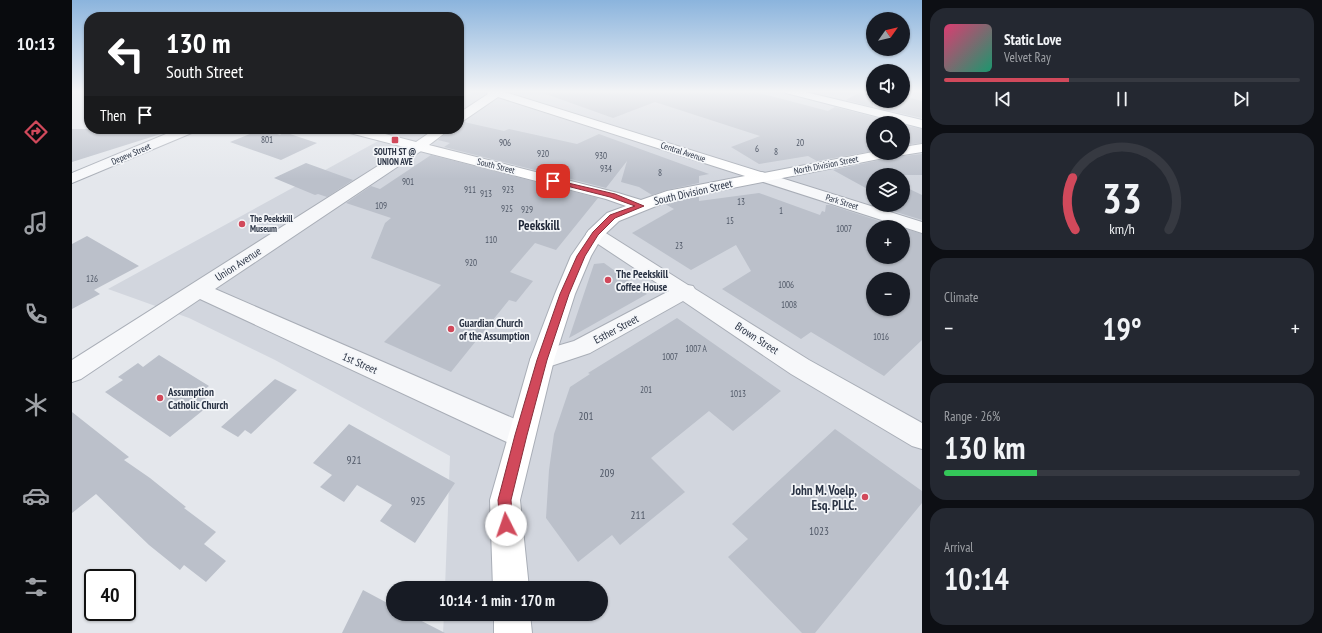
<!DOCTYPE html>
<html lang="en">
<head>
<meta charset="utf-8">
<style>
	:root { --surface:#171b24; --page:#242831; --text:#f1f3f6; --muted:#9ea1a6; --line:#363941; --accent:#d1495b }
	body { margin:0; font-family:"PT Sans Narrow",sans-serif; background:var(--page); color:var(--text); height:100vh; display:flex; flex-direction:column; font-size:15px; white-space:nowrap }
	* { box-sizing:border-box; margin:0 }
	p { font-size:13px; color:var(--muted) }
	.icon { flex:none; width:22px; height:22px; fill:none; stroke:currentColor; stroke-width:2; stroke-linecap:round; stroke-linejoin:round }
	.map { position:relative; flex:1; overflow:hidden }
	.drawer { display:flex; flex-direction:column; gap:8px; padding:8px; background:#0d0f14; width:400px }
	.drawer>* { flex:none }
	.banner { position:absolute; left:12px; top:12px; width:380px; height:122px; border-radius:16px; box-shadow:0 1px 3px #0004; background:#202124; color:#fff; overflow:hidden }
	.needle { width:26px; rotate:56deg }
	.tools { position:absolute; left:794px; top:12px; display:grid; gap:8px }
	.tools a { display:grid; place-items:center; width:44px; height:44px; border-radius:50%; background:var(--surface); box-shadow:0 1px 3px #0004; font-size:20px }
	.speed { position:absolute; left:12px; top:569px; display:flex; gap:8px; font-size:20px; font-weight:700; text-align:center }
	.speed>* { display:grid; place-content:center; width:52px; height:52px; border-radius:50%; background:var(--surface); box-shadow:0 1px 3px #0004; line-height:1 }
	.speed .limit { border:2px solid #111; border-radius:6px; background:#fff; color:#111 }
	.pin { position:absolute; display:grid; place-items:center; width:34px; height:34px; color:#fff; margin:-17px; border-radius:8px; box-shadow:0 2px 6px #0006 }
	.me { position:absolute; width:44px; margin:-22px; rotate:356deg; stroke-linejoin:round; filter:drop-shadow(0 0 3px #0008) }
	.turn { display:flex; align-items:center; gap:14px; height:84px; padding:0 16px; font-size:18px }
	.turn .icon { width:52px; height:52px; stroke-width:2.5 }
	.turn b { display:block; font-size:28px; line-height:34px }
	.then { display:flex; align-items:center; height:38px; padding:0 16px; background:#0003; gap:8px; font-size:15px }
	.big { font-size:30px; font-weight:700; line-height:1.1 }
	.drawer .card { flex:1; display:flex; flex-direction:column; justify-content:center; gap:6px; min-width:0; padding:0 14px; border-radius:16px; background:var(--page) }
	.drawer .dial { align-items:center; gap:0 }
	.dial svg { height:104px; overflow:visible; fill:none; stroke:var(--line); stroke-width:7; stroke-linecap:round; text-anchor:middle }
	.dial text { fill:var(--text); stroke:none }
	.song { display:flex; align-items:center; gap:12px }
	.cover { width:48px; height:48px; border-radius:6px; background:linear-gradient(135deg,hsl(340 70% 55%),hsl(160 70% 35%)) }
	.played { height:4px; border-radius:2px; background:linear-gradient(90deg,var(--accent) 35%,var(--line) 35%) }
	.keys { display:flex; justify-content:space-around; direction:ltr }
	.heat { display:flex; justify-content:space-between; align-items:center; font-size:22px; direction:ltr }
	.charge { height:6px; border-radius:3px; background:linear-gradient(90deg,#34c759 26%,var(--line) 0) }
	.trip { position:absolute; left:314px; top:581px; width:222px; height:40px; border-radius:20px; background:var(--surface); box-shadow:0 1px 3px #0004; font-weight:700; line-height:40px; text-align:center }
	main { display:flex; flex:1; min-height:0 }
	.menu { display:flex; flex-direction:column; width:72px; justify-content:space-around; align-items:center; background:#090b0e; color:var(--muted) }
	.menu .icon { width:28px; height:28px }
	.menu .current { color:var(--accent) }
	.menu b { font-size:18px; color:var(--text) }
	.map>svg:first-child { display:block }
	.built { fill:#d2d6de; fill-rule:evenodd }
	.building { fill:#bbc0ca; fill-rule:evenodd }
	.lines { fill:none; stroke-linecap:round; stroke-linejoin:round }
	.street-casing { stroke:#a9aeb7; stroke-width:2 }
	.secondary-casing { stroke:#a9aeb7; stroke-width:2 }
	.primary-casing { stroke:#a3abb8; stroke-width:2 }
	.street { fill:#f7f8fa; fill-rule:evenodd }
	.secondary { fill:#fff; fill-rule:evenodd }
	.primary { fill:#fff; fill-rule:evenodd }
	.route { fill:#d1495b; stroke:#882f3b }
	.poi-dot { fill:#d1495b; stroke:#f4f6f9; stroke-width:1.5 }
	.labels { text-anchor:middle; stroke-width:3.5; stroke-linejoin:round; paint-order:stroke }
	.number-label { font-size:9px; fill:#4f5766 }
	.far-poi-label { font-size:9px; font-weight:bold; fill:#2b3445; stroke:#f4f6f9 }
	.far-street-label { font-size:9px; fill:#2b3445; stroke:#f4f6f9 }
	.street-label { font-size:11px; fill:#2b3445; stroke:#f4f6f9 }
	.poi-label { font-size:11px; font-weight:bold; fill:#2b3445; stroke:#f4f6f9; text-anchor:start }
	.near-number-label { font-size:11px; fill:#4f5766 }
	.far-district-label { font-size:13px; font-weight:bold; fill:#1d2536; stroke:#f4f6f9 }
	.near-poi-label { font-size:13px; font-weight:bold; fill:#2b3445; stroke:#f4f6f9; text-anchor:end }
</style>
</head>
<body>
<main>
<nav class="menu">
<b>10:13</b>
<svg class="icon current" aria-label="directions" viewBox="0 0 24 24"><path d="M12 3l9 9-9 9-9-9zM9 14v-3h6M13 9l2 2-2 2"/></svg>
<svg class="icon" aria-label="music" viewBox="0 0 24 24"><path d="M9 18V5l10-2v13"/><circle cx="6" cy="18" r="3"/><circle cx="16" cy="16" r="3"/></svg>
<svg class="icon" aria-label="phone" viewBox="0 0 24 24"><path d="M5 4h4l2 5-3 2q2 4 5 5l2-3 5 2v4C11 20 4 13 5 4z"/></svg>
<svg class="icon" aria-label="climate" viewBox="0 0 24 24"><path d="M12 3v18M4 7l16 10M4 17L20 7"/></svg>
<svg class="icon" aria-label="car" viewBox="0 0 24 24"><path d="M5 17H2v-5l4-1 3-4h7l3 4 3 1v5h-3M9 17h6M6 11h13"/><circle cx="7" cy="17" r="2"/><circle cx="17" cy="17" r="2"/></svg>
<svg class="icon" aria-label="filters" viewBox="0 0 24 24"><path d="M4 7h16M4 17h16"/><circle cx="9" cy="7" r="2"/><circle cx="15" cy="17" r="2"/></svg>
</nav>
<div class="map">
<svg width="850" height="633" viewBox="0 0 850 633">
	<rect width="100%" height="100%" fill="#e4e7ec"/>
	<path class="built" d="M404 91H801V101H831V91H850V633H371L372 614H529V588H373L378 456 203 360 117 318 36 289 328 129H387V99ZM801 123H831V153H801ZM801 175H831V205H801ZM801 227H831V257H801ZM801 279H831V309H801Z"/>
	<path class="building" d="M472 91H680L756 111 763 107 825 123H801V151L745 161 736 156 687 164 659 147 688 136 583 102 541 118 471 93Z
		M790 91 801 94V107L774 100Z
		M834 97 850 101V118L814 110 828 101H831Z
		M392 122 432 131 437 129 505 144 527 134 637 174 627 176V183L595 190 580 195 567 187 549 182 555 161 534 188 372 147 378 143 366 140 379 129H387V123Z
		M831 125 850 129V143L831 145Z
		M0 129H91L92 133 0 162Z
		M190 129 208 135 212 132 245 143 209 160 158 142Z
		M850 154V175H801V192L761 170 822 157 825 155 831 156Z
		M359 155 526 198 484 250 463 243 438 272 461 281 444 302 437 300 379 372 312 342 369 285 299 258 313 223 319 218 274 203 299 186 308 189Z
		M234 163 281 180 255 197 246 194 243 195 202 178Z
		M831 186 850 195V220L801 205H831Z
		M687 193 748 215 750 211 753 212 754 205H758L826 227H801V257H831V228L850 234V340L812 376 739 332 729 339 650 289 679 271 664 245 619 270 560 233 602 209 593 204 599 201 627 196V201ZM801 279H831V309H801Z
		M15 236 67 266 22 290 28 294 0 309V244Z
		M532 263 575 294 497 338 522 264Z
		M605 318 709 391 661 431 637 411 579 458 613 492 548 545 540 535 506 562 474 518 477 470 482 434 498 387 518 374 516 373Z
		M87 355 137 386 127 394 140 403 98 437 33 392 51 380 46 377 66 363 71 367Z
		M203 379 225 390 179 434 173 430 166 437 149 427Z
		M0 412 57 457 52 460 78 478 114 507 112 508 144 532 132 544 154 561 134 582 112 565 108 570 77 545 24 494 0 513Z
		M277 424 383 483 343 543 308 521 320 505 285 485 272 502 248 487 260 475 241 463Z
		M763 429 850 491V503L743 633H730L656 557 676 539 660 524Z
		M291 590 321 606V614H336L373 633H270Z"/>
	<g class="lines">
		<g class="street-casing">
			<path id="street" d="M106 129H123L122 132 0 183V173Z
				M347 142 352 143 354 146 352 149 143 289 459 426 463 435 459 444 449 447 439 444 128 299 9 379 0 382V360L342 143Z
				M690 172 850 222V233L685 180 682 177 685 174Z
				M523 229 529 230 616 285 621 286 623 289 737 360 850 423V449L840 446 719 374 611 301 518 353 470 369 461 367 458 360 461 353 502 341 597 291 517 238 514 234 517 230Z"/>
		</g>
		<g class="secondary-casing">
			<path id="secondary" d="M413 91H433V92L692 173 801 152 824 153 822 156 817 157 599 200 547 221 530 237 519 256 503 294 482 360 448 500 457 588H421L418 500 458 360 483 294 499 256 517 230 535 213 554 206 534 199 274 132 273 129H294L344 142 363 129H378L357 145 546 193 569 200 595 191 673 176 426 97 391 121 387 122V113L416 94Z
				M850 144V152L831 155 825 153H831V147Z
				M422 614H458L460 633H422Z"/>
		</g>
		<g class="primary-casing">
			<path id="primary" d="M713 91H729L850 120V128L714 93Z"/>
		</g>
		<use href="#street" class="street"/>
		<use href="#secondary" class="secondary"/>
		<use href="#primary" class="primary"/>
	</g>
	<linearGradient id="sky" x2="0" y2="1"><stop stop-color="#8bb4dd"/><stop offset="0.51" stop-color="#f3f4f6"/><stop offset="1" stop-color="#f3f4f6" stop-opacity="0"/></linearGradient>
	<rect width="850" height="179" fill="url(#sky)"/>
	<path class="route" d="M479 179 543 194 572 206 543 218 526 235 513 256 497 294 475 360 455 435 439 500 441 525 439 530 434 531 430 530 428 525 426 500 443 435 465 360 488 294 505 256 521 232 538 215 563 206 538 197 479 182Z"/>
	<g class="poi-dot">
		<rect x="319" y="136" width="8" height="8" rx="2"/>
		<circle cx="170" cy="224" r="4"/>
		<circle cx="536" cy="280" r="4"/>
		<circle cx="379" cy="329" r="4"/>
		<circle cx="88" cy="398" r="4"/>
		<circle cx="793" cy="497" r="4"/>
	</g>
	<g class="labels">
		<g class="number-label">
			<text x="195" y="143">801</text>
			<text x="433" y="146">906</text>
			<text x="728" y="146">20</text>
			<text x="685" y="152">6</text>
			<text x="704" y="155">8</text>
			<text x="471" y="157">920</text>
			<text x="529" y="159">930</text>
			<text x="534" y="172">934</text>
			<text x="588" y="176">8</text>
			<text x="336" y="185">901</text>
			<text x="398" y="193">911</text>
			<text x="436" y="193">923</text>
			<text x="414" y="197">913</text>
			<text x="669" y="205">13</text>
			<text x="309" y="209">109</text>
			<text x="435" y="212">925</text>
			<text x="455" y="213">929</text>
			<text x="709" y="214">1</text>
			<text x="658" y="224">15</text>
			<text x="772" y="232">1007</text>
			<text x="419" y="243">110</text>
			<text x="607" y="249">23</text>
			<text x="399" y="266">920</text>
			<text x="20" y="282">126</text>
			<text x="714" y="288">1006</text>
			<text x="717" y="308">1008</text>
			<text x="809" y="340">1016</text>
			<text x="624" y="352">1007 A</text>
			<text x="598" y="360">1007</text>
			<text x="574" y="393">201</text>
			<text x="666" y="397">1013</text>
		</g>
		<g class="far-poi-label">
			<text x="323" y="155">SOUTH ST @<tspan x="323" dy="10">UNION AVE</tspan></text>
			<text x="178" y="222" text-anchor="start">The Peekskill<tspan x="178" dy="10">Museum</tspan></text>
		</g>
		<g class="far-street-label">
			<text transform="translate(611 152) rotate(18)" y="3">Central Avenue</text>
			<text transform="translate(59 154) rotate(-23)" y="3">Depew Street</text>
			<text transform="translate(754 165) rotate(-11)" y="3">North Division Street</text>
			<text transform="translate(424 166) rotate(14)" y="3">South Street</text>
			<text transform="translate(770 202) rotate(17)" y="3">Park Street</text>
		</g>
		<g class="street-label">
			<text transform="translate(621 192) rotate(-13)" y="4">South Division Street</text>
			<text transform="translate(166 264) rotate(-33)" y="4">Union Avenue</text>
			<text transform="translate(544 329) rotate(-28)" y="4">Esther Street</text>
			<text transform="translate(685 338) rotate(33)" y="4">Brown Street</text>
			<text transform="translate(288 363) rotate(24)" y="4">1st Street</text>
		</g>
		<g class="poi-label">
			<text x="544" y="278">The Peekskill<tspan x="544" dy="13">Coffee House</tspan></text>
			<text x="387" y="327">Guardian Church<tspan x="387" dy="13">of the Assumption</tspan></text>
			<text x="96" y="396">Assumption<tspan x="96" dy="13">Catholic Church</tspan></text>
		</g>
		<g class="near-number-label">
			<text x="514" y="420">201</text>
			<text x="282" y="464">921</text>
			<text x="535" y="477">209</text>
			<text x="346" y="505">925</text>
			<text x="566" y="519">211</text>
			<text x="747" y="535">1023</text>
		</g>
		<g class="far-district-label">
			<text x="467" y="230">Peekskill</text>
		</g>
		<g class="near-poi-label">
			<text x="785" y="495">John M. Voelp,<tspan x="785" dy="15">Esq. PLLC.</tspan></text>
		</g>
	</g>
</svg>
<div class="tools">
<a><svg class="needle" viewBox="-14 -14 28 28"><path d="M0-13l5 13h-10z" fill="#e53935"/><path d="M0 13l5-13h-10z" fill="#9ea1a6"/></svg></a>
<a><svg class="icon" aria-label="sound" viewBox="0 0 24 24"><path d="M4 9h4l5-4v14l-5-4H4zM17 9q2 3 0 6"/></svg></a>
<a><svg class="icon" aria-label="search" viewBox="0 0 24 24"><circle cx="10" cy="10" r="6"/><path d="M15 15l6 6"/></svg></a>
<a><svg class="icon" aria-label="layers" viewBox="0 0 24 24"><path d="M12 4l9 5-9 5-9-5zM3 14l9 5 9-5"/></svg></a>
<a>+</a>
<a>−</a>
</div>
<div class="speed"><div class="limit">40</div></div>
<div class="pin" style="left:481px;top:181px;background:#d93025"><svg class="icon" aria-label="arrive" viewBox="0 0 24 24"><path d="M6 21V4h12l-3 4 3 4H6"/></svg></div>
<svg class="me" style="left:434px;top:525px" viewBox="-20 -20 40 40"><circle r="19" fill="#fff"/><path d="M0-13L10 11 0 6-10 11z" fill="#d1495b"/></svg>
<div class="trip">10:14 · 1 min · 170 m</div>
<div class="banner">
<div class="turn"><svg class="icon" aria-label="left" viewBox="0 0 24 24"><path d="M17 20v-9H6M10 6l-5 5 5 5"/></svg><div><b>130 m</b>South Street</div></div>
<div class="then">Then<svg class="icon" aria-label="arrive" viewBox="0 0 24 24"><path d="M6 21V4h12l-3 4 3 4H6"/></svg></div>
</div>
</div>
<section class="drawer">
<div class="card">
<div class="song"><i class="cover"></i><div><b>Static Love</b><p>Velvet Ray</p></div></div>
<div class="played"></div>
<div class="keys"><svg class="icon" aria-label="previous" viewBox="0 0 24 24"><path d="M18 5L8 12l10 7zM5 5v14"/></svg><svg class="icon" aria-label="pause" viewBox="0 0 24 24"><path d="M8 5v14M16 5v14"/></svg><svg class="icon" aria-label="next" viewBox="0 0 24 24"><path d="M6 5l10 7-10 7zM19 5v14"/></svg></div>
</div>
<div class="card dial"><svg viewBox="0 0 100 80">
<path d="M14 69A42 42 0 1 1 86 69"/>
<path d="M14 69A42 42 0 0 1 12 29" stroke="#d1495b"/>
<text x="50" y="56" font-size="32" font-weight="700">33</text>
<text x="50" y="72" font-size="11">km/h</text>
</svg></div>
<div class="card"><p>Climate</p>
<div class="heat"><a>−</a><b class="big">19°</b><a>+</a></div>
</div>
<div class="card"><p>Range · 26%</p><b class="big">130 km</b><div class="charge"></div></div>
<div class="card"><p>Arrival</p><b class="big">10:14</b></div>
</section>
</main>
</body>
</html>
